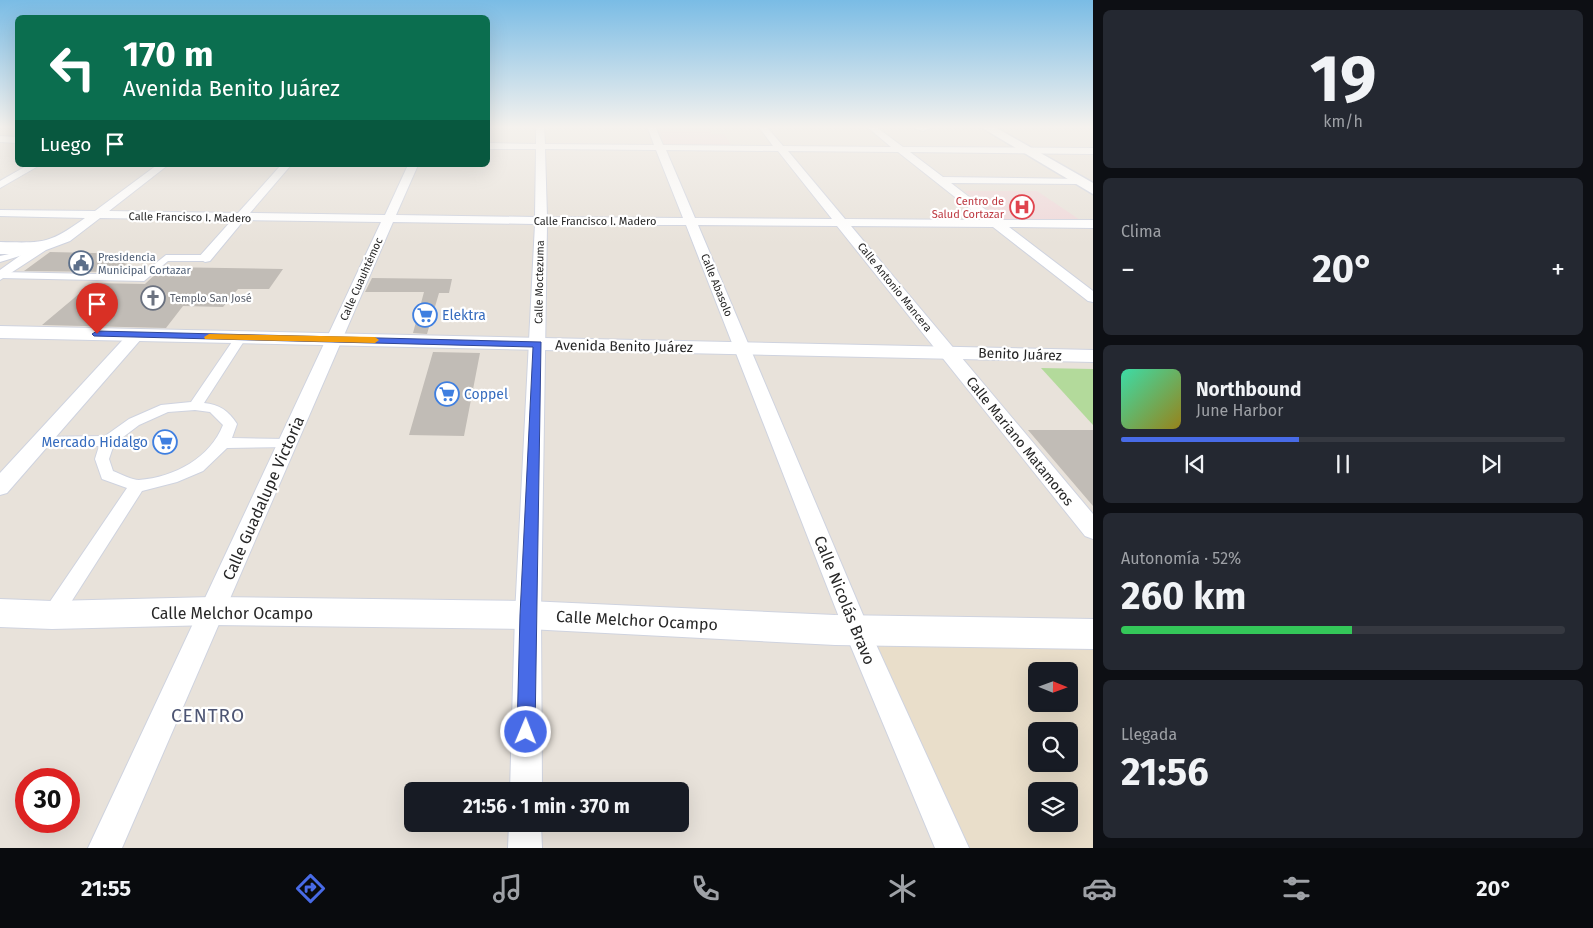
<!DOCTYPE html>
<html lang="es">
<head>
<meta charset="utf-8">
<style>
	:root { --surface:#171b24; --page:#242831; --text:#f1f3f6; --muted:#9ea1a6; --line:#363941; --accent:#486be7 }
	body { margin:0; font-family:"Fira Sans",sans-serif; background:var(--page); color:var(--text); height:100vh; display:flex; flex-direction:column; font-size:19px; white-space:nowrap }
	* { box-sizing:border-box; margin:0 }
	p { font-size:16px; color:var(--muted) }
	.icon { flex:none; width:28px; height:28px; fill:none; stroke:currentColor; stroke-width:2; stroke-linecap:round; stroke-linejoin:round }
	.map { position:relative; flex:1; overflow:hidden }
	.details { display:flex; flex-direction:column; gap:10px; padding:10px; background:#0d0f14; width:500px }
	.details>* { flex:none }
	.top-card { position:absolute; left:15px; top:15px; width:475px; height:152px; border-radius:8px; box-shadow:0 5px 20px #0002; background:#0b6e4f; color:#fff; overflow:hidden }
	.needle { width:32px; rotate:91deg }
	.buttons { position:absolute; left:1028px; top:662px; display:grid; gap:10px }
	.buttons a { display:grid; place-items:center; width:50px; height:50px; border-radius:8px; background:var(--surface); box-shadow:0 5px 20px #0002; font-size:25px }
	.speed { position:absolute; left:15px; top:768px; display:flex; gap:10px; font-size:25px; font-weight:700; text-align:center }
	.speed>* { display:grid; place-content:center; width:65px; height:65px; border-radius:50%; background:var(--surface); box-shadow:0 5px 20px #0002; line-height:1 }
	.speed .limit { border:8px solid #d22; background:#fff; color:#111 }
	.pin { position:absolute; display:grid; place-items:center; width:42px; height:42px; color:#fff; margin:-51px -21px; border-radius:50% 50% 50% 0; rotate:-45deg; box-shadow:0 0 5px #0007 }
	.pin .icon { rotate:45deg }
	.me { position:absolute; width:55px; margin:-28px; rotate:1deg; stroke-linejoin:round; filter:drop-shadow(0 0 4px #0008) }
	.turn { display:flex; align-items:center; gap:18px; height:105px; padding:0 25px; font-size:22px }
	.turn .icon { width:65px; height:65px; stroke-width:2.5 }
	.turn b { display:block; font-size:35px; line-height:42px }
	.then { display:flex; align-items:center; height:48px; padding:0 25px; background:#0003; gap:10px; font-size:19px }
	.big { font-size:38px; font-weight:700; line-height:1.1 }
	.details .tile { flex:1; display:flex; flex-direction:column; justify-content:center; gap:8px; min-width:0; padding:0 18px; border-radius:8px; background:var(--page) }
	.details .dial { align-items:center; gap:0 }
	.dial b { font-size:65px; line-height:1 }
	.song { display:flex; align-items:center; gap:15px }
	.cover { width:60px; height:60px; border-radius:8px; background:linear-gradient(135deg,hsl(160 70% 55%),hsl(50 70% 35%)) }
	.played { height:5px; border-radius:2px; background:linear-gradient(90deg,var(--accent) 40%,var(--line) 40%) }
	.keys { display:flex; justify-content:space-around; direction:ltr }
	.heat { display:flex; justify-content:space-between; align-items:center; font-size:28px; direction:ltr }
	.charge { height:8px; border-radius:4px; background:linear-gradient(90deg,#34c759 52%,var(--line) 0) }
	.trip { position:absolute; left:404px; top:782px; width:285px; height:50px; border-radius:8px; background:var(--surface); box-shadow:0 5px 20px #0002; font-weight:700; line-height:50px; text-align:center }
	.dock { display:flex; height:80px; justify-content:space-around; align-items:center; background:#090b0e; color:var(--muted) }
	.dock .icon { width:35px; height:35px }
	.dock .active { color:var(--accent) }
	.dock b { font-size:22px; color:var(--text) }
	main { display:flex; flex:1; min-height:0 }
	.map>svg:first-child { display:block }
	.education { fill:#e9deca; fill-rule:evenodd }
	.medical { fill:#efd8d9 }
	.green { fill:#b3da9b }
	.building { fill:#c1bcb6 }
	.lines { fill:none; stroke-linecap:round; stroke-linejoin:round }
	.pedestrian-casing { stroke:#cfd3df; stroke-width:2 }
	.minor-casing { stroke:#cfd3df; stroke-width:2 }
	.tertiary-casing { stroke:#cfd3df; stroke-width:2 }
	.secondary-casing { stroke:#cfd3df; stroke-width:3 }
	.pedestrian { fill:#fff; fill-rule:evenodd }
	.minor { fill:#fff; fill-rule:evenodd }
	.tertiary { fill:#fff; fill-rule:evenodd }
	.secondary { fill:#fff; fill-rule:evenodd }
	.route { fill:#486be7; stroke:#2f4696 }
	.slow { fill:#f59e0b }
	.labels { text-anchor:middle; stroke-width:4.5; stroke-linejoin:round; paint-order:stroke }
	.far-health-label { font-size:11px; fill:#be3a42; stroke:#fff; text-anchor:end }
	.far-street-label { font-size:11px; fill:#272727; stroke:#fff }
	.far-service-label { font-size:11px; fill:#4e5e75; stroke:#fff; text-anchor:start }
	.far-worship-label { font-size:11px; fill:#5b616d; stroke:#fff; text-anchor:start }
	.shop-label { font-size:14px; fill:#366cbe; stroke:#fff; text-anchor:start }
	.street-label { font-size:14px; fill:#272727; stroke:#fff }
	.near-street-label { font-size:16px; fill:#272727; stroke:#fff }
	.near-quarter-label { font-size:19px; letter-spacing:1px; fill:#4d5573; stroke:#fff }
</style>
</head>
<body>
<main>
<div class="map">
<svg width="1093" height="848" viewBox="0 0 1093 848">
	<rect width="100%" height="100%" fill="#e8e2da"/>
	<path class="education" d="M871 641 1093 645V848H963ZM1036 671H1069V704H1036ZM1036 731H1069V764H1036ZM1036 791H1069V824H1036Z"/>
	<path class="medical" d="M657 126H707L712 134H724L731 145 665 146Z
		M964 191H1037L1083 222H1003Z"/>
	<path class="green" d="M1041 368 1093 369V425Z"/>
	<path class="building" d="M50 252 138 254 117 272 24 271Z
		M163 267 283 269 269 289H238L223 307 183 306 166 328 42 325 92 283 145 284Z
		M372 278 452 279 449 293H439L427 334 413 333 424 292H365Z
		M433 352 480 353 464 436 409 435Z
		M1028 430H1093V506Z"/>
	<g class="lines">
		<g class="pedestrian-casing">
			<path id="pedestrian" d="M0 248H31L36 251 0 262V256L9 254H0Z
				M166 255H205L210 258 205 261H168L144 281 0 278 1 272 141 275Z
				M240 335 246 338 204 403C219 404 229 411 237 424L232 438 286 439 293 444 291 447 227 448 203 471 177 482 142 491 59 621 52 623 45 621 43 615 45 609 127 488 102 479 95 459 99 446 40 445 33 440 35 437 105 436 129 419 161 405 191 402 236 336ZM195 410 210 412 223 425C210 458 175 477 139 480 132 480 121 474 113 471L109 459 114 444 139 425 168 412Z"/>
		</g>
		<g class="minor-casing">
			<path id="minor" d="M536 126H544L545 144 654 145 647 126H655L663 145 773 146 758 126H766L783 146 891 147 866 126H875L903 147 1093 148V154L910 152 943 177 1084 179 1085 181 1080 184 951 183 999 220H1093V228L1009 227 1093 291V302L1088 301 993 227 851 226 1093 514V539L1085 536 837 226 698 225 869 629 969 848H935L844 630 686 225H547L541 615 542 791H510L515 615 535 224 393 222 122 848H88L381 222 244 220 210 261 205 262 198 258 232 220 100 218 70 241 46 250 0 280V270L28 250H0V242C44 243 49 244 85 218L0 216V210L95 211 157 165H168L109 211 238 213 281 165H291L250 213 385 215 408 165H418L396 215 535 217 536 149H488V143L536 144ZM545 149 656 150 683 218 547 217ZM666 150 778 151 832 219 695 218ZM788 151 898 152 984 220 845 219Z
				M907 126H936L923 131Z
				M0 136 18 137V143L0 142Z
				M28 165H40L0 188V181Z
				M136 330 144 335 142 338 7 493 0 495V473L130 332Z
				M509 824H541L542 848H508Z"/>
		</g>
		<g class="tertiary-casing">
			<path id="tertiary" d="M0 326 1093 350V362L0 338Z
				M213 597 528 601 835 615 1093 619V649L835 645 528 629 213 625 52 629 0 627V599L52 601Z"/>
		</g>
		<g class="secondary-casing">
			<path id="secondary" d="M979 126H993L1093 183V194Z"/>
		</g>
		<use href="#pedestrian" class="pedestrian"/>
		<use href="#minor" class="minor"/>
		<use href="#tertiary" class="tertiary"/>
		<use href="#secondary" class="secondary"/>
	</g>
	<linearGradient id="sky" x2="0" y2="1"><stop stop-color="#7abce5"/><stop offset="0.52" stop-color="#f5f2ee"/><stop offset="1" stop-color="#f5f2ee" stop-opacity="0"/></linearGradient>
	<rect width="1093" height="244" fill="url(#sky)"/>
	<path class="route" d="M97 331 541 342 535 732 533 739 526 741 520 739 517 732 520 615 533 347 94 336 92 334Z"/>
	<path class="slow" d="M209 334 375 337 379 340 375 343 205 339 204 337Z"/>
	<defs>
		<g id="hospital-ring" transform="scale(1.25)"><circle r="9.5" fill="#fff" stroke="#e0444e" stroke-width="1.5"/><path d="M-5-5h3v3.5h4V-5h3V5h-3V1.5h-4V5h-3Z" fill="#e0444e"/></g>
		<g id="civic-ring" transform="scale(1.25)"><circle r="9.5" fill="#fff" stroke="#5c6f8a" stroke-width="1.5"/><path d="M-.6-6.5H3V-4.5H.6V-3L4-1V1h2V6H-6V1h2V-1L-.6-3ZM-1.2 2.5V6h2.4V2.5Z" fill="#5c6f8a"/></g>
		<g id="church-ring" transform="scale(1.25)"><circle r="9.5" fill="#fff" stroke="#6b7280" stroke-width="1.5"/><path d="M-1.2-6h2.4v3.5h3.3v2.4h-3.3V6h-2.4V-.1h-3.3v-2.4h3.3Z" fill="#6b7280"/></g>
		<g id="supermarket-ring" transform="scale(1.25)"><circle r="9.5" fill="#fff" stroke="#3f7fe0" stroke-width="1.5"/><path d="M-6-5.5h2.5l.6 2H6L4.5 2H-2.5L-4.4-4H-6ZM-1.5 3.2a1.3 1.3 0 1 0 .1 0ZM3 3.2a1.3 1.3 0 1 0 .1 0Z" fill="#3f7fe0"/></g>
	</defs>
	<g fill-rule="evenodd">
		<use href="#hospital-ring" x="1022" y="207"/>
		<use href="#civic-ring" x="81" y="263"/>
		<use href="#church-ring" x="153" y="298"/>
		<use href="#supermarket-ring" x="425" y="315"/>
		<use href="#supermarket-ring" x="447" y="394"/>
		<use href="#supermarket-ring" x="165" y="442"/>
	</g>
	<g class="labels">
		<g class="far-health-label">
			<text x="1004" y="205">Centro de<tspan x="1004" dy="13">Salud Cortazar</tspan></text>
		</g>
		<g class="far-street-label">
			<text transform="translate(190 217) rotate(1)" y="4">Calle Francisco I. Madero</text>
			<text x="595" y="225">Calle Francisco I. Madero</text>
			<text transform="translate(361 279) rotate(-66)" y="4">Calle Cuauhtémoc</text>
			<text transform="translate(539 282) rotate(-89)" y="4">Calle Moctezuma</text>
			<text transform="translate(717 285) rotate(68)" y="4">Calle Abasolo</text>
			<text transform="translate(895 287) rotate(51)" y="4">Calle Antonio Mancera</text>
		</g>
		<g class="far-service-label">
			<text x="98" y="261">Presidencia<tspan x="98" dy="13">Municipal Cortazar</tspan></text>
		</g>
		<g class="far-worship-label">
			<text x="170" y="302">Templo San José</text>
		</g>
		<g class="shop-label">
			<text x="442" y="320">Elektra</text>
			<text x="464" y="399">Coppel</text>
			<text x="148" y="447" text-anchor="end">Mercado Hidalgo</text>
		</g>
		<g class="street-label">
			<text transform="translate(624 346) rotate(1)" y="5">Avenida Benito Juárez</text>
			<text transform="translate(1020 354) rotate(2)" y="5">Benito Juárez</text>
			<text transform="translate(1020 441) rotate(51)" y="5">Calle Mariano Matamoros</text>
		</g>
		<g class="near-street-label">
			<text transform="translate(263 498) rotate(-66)" y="6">Calle Guadalupe Victoria</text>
			<text transform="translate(845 600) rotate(68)" y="6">Calle Nicolás Bravo</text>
			<text x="232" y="619">Calle Melchor Ocampo</text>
			<text transform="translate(637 620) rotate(3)" y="6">Calle Melchor Ocampo</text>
		</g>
		<g class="near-quarter-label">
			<text x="208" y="722">CENTRO</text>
		</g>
	</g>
</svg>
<div class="buttons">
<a><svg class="needle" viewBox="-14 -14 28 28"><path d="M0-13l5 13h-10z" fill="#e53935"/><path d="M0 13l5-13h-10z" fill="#9ea1a6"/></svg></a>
<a><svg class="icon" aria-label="search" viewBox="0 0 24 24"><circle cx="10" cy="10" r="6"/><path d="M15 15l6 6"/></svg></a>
<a><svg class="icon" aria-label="layers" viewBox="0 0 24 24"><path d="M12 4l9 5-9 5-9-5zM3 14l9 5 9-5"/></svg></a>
</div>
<div class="speed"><div class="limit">30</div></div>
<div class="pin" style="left:97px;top:334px;background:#d93025"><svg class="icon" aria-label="arrive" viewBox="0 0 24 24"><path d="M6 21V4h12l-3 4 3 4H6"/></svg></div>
<svg class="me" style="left:526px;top:732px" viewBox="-20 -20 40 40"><circle r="17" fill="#486be7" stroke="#fff" stroke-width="3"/><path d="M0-11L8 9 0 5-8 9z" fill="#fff"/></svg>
<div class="trip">21:56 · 1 min · 370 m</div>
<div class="top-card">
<div class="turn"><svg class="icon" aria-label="left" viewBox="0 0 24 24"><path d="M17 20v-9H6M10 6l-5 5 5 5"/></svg><div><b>170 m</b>Avenida Benito Juárez</div></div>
<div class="then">Luego<svg class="icon" aria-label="arrive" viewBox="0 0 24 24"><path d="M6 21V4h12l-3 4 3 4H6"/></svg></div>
</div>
</div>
<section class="details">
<div class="tile dial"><b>19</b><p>km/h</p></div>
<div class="tile"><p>Clima</p>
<div class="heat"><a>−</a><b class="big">20°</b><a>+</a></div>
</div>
<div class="tile">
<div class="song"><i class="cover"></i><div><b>Northbound</b><p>June Harbor</p></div></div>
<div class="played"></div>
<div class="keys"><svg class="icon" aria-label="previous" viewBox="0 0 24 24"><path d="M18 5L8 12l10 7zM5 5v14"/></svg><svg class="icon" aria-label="pause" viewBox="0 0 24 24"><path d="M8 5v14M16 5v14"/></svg><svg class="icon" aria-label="next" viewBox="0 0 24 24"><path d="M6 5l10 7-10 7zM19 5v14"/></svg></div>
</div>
<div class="tile"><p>Autonomía · 52%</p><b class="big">260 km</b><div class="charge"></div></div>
<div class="tile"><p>Llegada</p><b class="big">21:56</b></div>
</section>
</main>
<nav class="dock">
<b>21:55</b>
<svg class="icon active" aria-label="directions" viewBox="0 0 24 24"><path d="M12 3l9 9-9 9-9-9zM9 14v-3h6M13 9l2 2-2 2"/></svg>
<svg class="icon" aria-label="music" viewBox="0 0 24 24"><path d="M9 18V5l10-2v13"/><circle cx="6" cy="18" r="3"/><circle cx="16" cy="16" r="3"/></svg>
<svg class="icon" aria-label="phone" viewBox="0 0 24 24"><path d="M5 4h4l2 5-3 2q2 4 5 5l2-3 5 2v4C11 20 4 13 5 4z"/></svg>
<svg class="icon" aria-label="climate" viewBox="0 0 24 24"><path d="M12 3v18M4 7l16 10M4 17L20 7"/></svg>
<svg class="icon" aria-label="car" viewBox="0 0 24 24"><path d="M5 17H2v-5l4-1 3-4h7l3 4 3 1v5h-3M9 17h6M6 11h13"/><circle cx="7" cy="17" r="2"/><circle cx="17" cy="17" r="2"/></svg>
<svg class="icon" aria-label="filters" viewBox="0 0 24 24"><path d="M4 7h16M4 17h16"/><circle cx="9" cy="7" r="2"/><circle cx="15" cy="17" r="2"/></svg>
<b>20°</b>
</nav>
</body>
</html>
